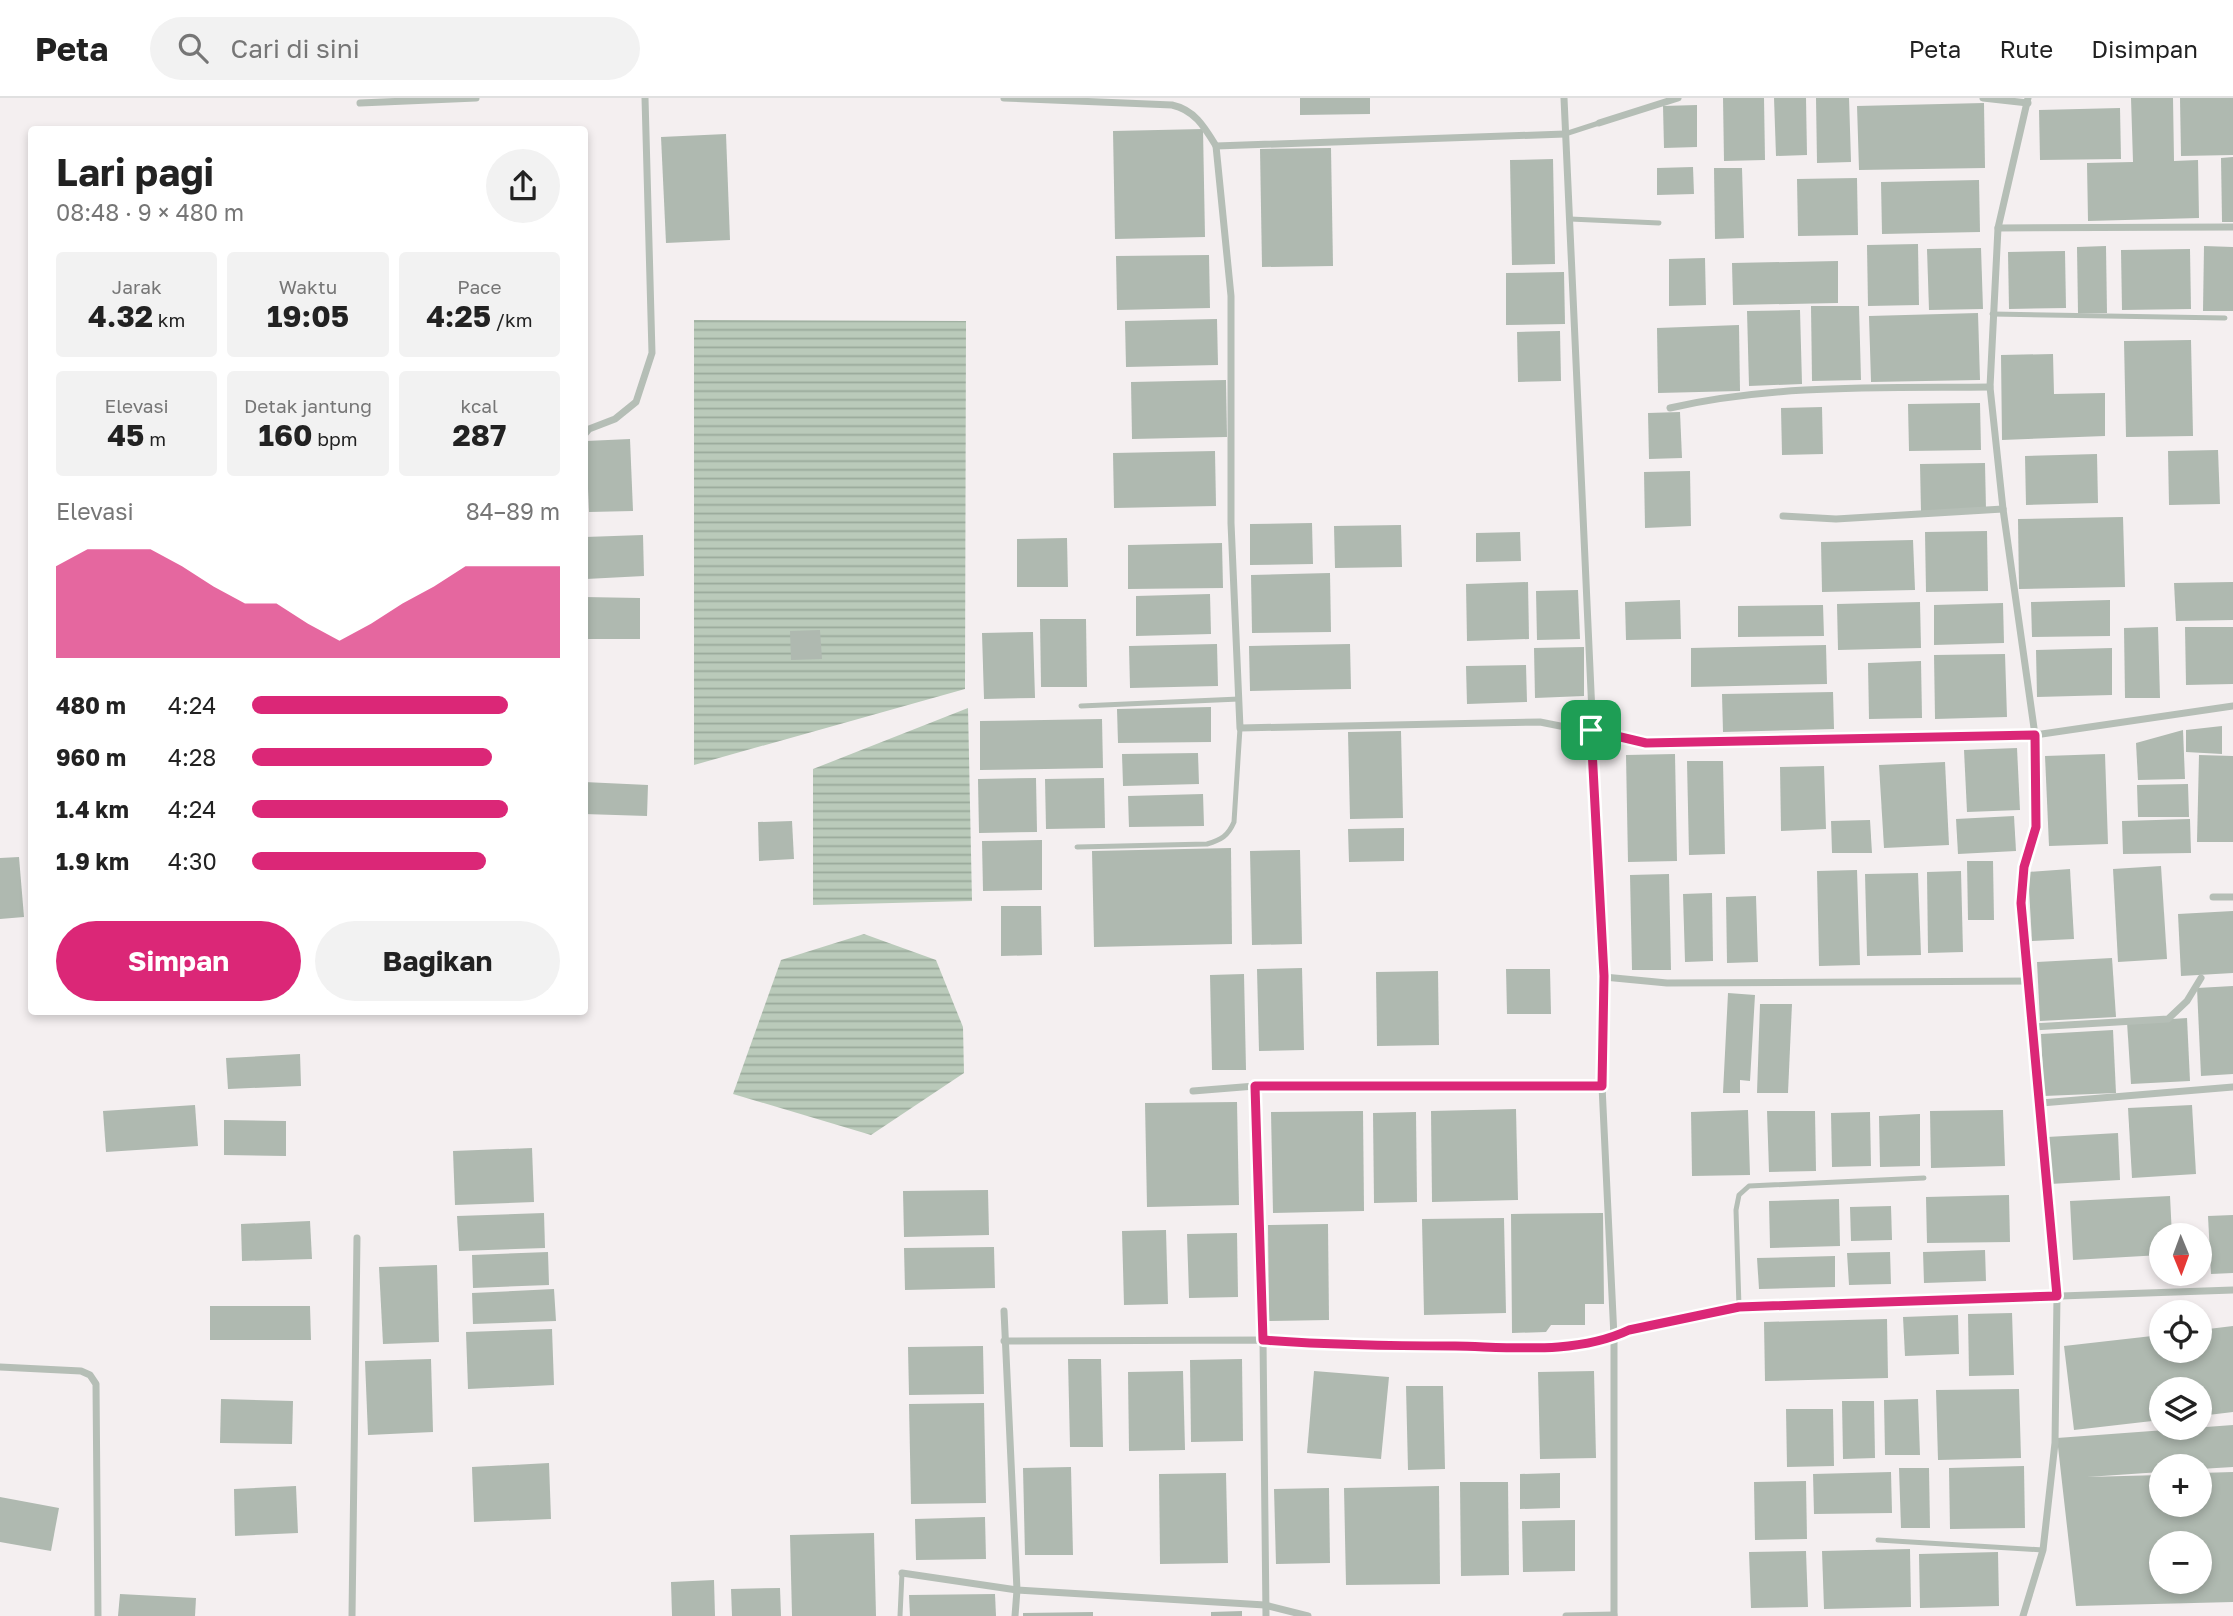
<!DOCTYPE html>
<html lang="id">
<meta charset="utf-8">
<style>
body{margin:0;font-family:"Golos Text",sans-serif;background:#f2f2f2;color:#222;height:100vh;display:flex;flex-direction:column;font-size:26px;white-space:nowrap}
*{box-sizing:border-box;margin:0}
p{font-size:23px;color:#767676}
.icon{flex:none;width:38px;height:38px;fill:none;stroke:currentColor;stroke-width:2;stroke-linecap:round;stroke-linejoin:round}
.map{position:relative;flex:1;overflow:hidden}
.details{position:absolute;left:28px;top:28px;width:560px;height:889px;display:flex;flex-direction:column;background:#fff;border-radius:7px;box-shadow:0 4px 10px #0003}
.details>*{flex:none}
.needle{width:46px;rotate:179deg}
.tools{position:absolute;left:2149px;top:1125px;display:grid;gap:14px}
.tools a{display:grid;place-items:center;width:63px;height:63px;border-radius:50%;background:#fff;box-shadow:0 4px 10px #0003;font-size:35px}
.pin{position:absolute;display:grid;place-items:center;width:60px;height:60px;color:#fff;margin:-30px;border-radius:14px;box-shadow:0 4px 10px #0006}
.round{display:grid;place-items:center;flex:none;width:74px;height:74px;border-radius:37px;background:#f2f2f2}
.summary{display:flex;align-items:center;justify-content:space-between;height:119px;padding:0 28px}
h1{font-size:38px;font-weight:700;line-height:52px}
.metrics{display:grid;grid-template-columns:repeat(3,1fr);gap:10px;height:119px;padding:7px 28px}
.metrics div{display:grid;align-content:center;border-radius:7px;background:#f2f2f2;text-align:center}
.metrics b{font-size:30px;font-weight:700}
.metrics small{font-size:19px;font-weight:400}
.metrics p{font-size:19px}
.chart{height:196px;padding:14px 28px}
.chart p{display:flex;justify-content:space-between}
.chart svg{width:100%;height:126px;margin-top:7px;fill:#db2777;opacity:.7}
.button{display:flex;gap:14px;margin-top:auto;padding:14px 28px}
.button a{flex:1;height:80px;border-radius:42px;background:#db2777;color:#fff;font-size:28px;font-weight:700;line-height:80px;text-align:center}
.button a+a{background:#f2f2f2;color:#222}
ul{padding:0 28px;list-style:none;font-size:23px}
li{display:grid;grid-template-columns:112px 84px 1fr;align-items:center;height:52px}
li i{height:18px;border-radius:9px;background:#db2777}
header{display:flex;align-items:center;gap:42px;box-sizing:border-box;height:98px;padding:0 35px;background:#fff;border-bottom:2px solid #e0e0e0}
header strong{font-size:33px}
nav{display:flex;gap:38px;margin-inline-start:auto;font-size:24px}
.search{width:490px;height:63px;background:#f2f2f2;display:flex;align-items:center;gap:18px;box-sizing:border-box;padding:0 24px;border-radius:38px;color:#767676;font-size:26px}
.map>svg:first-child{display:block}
.water{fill:url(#water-rules)}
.building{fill:#afb9b0;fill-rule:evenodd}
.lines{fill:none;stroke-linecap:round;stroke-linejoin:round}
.service{stroke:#b5beb6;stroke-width:5}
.minor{stroke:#b5beb6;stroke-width:7}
.route-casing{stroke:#fff;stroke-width:14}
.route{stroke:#db2777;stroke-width:9}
</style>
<header>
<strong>Peta</strong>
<div class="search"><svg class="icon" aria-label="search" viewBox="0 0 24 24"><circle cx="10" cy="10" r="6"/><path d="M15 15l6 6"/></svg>Cari di sini</div>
<nav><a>Peta</a><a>Rute</a><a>Disimpan</a></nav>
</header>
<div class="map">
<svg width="2233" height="1518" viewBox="0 0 2233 1518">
<defs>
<pattern id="water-rules" width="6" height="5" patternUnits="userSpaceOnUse" patternTransform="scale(1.75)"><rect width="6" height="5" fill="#bacaba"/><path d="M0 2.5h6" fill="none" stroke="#9aa99b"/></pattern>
</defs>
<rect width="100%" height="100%" fill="#f4eff0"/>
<g class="water">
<polygon points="694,222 966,223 965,591 694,667"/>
<polygon points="968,610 972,803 813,807 813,671"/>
<polygon points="864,836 936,862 963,929 964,975 871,1037 733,996 781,862"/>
</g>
<g class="building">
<polygon points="1300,0 1370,0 1370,16 1300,17"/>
<polygon points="1723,0 1764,0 1765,62 1724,63"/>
<polygon points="1774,0 1806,0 1807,57 1776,58"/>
<polygon points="1816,0 1849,0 1851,64 1817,65"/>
<polygon points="2131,0 2173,0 2174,63 2198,62 2199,120 2088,123 2087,65 2133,64"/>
<polygon points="2180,0 2233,0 2233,57 2181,58"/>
<polygon points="1984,5 1985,70 1859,72 1857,8"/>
<polygon points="1697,7 1697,49 1664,50 1663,8"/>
<polygon points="2120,10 2121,61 2040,62 2039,12"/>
<polygon points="1203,31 1205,139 1115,141 1113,33"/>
<polygon points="726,36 730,142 666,145 661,39"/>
<polygon points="1331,50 1333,168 1262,169 1260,51"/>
<polygon points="2233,59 2233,124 2222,124 2221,60"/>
<polygon points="1553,61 1555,166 1512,167 1510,62"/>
<polygon points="1693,69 1694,96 1657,97 1657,70"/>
<polygon points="1714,70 1742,70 1744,140 1715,141"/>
<polygon points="1857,80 1858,137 1798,138 1797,81"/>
<polygon points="1979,82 1980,134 1882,136 1881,84"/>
<polygon points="1918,146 1919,207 1868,208 1867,147"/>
<polygon points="2106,148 2107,215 2078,215 2077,149"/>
<polygon points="2204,148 2233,149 2233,213 2203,213"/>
<polygon points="1981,150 1983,211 1929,212 1927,151"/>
<polygon points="2190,151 2191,211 2122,212 2121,152"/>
<polygon points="2065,153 2066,210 2009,211 2008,154"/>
<polygon points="1209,157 1210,210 1117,212 1116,158"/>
<polygon points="1705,160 1706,207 1669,208 1669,161"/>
<polygon points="1838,163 1838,205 1733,207 1732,165"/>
<polygon points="1564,174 1565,226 1506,227 1506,175"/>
<polygon points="1811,208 1859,208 1861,282 1812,283"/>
<polygon points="1800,212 1802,286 1749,288 1747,213"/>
<polygon points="1978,215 1980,282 1871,284 1869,218"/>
<polygon points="1217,221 1218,267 1126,269 1125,223"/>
<polygon points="1739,227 1740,293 1658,295 1657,230"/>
<polygon points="1560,233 1561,283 1518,284 1517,234"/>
<polygon points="2191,242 2193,338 2126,339 2124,243"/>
<polygon points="2053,256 2054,296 2105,295 2105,338 2002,342 2001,257"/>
<polygon points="1226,282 1227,339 1132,341 1131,284"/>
<polygon points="1980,305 1981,352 1909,353 1908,306"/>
<polygon points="1822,309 1823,356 1782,357 1781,310"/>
<polygon points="1680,314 1682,360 1649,361 1648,315"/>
<polygon points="630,341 633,413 589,414 586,343"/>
<polygon points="2218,352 2220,406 2169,407 2168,353"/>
<polygon points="1215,353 1216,408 1114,410 1113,355"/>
<polygon points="2097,356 2098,405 2026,407 2025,358"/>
<polygon points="1985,365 1986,412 1921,413 1920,366"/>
<polygon points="1690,373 1691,428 1645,430 1644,374"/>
<polygon points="2123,419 2125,489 2019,491 2018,421"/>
<polygon points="1312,425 1313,466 1250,467 1250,426"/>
<polygon points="1401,427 1402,469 1335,470 1334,428"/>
<polygon points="1987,433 1988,493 1926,494 1925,434"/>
<polygon points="1520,434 1521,463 1476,464 1476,435"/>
<polygon points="643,437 644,478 586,481 585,439"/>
<polygon points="1067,440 1068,489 1017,489 1017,441"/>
<polygon points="1913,442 1915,492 1822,494 1821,444"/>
<polygon points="1222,445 1223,490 1128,491 1128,447"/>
<polygon points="1330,475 1331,534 1252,535 1251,477"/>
<polygon points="1528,484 1529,541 1467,543 1466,486"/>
<polygon points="2233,484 2233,522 2176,523 2174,485"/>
<polygon points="1578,492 1580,541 1537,542 1536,493"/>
<polygon points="1210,496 1211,536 1136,538 1136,498"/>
<polygon points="584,499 640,500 640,541 584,541"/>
<polygon points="1680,502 1681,541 1626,542 1625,504"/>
<polygon points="2110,502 2110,538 2032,539 2031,504"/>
<polygon points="1920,504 1921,550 1838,552 1837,506"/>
<polygon points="2003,505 2004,545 1934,547 1934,507"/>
<polygon points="1823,507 1824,538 1738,539 1738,508"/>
<polygon points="1040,521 1086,521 1087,589 1041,589"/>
<polygon points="2158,529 2160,600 2125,600 2124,530"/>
<polygon points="2185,529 2233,529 2233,586 2186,587"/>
<polygon points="820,532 822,561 791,562 790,533"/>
<polygon points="1033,534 1035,600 984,601 982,535"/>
<polygon points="1217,546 1218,588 1130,590 1129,548"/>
<polygon points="1350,546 1351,591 1250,593 1249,548"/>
<polygon points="1826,547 1827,586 1691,589 1691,550"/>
<polygon points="1584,549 1584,598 1535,600 1534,550"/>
<polygon points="2112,550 2112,597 2037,599 2036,552"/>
<polygon points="2005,556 2007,619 1935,621 1934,557"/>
<polygon points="1921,563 1922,620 1869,621 1868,565"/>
<polygon points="1526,567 1527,604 1467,606 1466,568"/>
<polygon points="1833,594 1834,631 1723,634 1722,596"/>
<polygon points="1211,609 1211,644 1118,645 1117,611"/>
<polygon points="1102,621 1103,670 980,672 980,623"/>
<polygon points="2222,628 2222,656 2186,654 2186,632"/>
<polygon points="2183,632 2185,681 2138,682 2136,645"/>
<polygon points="1401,633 1403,720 1350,721 1348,634"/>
<polygon points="2017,650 2020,712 1967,714 1964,652"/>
<polygon points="1198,655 1199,686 1123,688 1122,656"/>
<polygon points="1675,656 1677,763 1628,764 1626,657"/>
<polygon points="2105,656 2108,746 2049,748 2045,658"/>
<polygon points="2199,657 2233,658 2233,744 2197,744"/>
<polygon points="1687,663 1723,663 1725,756 1689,757"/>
<polygon points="1945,664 1949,747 1884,750 1879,667"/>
<polygon points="1824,668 1826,731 1781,733 1780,669"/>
<polygon points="1036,680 1037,734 979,735 978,681"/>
<polygon points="1104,680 1105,730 1046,731 1045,681"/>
<polygon points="584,684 648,687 647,718 584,716"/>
<polygon points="2188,686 2189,719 2138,719 2137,687"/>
<polygon points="1203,696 1204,728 1129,729 1128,698"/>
<polygon points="2014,718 2016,753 1958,756 1956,721"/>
<polygon points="2190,721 2191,755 2123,756 2122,723"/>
<polygon points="1870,722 1872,755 1832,755 1831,723"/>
<polygon points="792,723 794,761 759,763 758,724"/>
<polygon points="1404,730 1404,763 1349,764 1348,731"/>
<polygon points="1042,742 1042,792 983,793 982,743"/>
<polygon points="1231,750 1232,846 1094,849 1092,753"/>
<polygon points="1300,752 1302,846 1252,847 1250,753"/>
<polygon points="19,759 24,819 0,821 0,760"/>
<polygon points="1967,763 1993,763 1994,822 1968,822"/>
<polygon points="2161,768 2167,861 2118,864 2113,771"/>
<polygon points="2070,771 2074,841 2032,843 2028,774"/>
<polygon points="1857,772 1860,867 1819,868 1817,773"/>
<polygon points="1961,773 1963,854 1928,855 1927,774"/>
<polygon points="1918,775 1921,857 1867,858 1865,776"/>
<polygon points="1669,776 1671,872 1632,872 1630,777"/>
<polygon points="1712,795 1713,863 1685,864 1683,796"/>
<polygon points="1756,798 1758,864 1727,865 1726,799"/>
<polygon points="1001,808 1041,808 1042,857 1001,858"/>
<polygon points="2233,813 2233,875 2181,878 2178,816"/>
<polygon points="2112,860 2116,919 2040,923 2037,864"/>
<polygon points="1302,870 1304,952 1259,953 1257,871"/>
<polygon points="1506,871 1550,871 1551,916 1507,916"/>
<polygon points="1438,873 1439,947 1377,948 1376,874"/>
<polygon points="1244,876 1246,972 1212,972 1210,877"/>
<polygon points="2233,888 2233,976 2201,978 2197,890"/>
<polygon points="1728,895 1755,897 1750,983 1740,982 1740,995 1723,995"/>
<polygon points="1760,906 1792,906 1788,995 1757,995"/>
<polygon points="2187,920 2190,983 2131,986 2127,924"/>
<polygon points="2113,932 2116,995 2044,998 2041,936"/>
<polygon points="300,956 301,988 228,991 226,960"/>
<polygon points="1237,1004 1239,1107 1147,1109 1145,1005"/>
<polygon points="195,1007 198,1048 106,1054 103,1013"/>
<polygon points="2192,1007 2196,1076 2132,1080 2128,1010"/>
<polygon points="1516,1011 1518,1102 1432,1104 1431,1013"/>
<polygon points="1748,1012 1750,1077 1692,1078 1691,1014"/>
<polygon points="2003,1012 2005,1068 1931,1070 1930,1013"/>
<polygon points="1363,1013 1364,1113 1273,1115 1271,1014"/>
<polygon points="1767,1013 1815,1013 1816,1073 1769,1074"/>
<polygon points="1416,1014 1417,1104 1374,1105 1373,1015"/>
<polygon points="1870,1014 1871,1068 1832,1069 1831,1015"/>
<polygon points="1920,1016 1920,1068 1880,1069 1879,1018"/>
<polygon points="224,1022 286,1023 286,1058 224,1057"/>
<polygon points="2118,1035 2120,1082 2050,1086 2047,1039"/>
<polygon points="532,1050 534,1104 455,1107 453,1053"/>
<polygon points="988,1092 989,1137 904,1139 903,1093"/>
<polygon points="2009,1097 2010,1144 1927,1145 1926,1099"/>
<polygon points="2170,1098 2172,1138 2161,1138 2161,1157 2073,1162 2070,1103"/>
<polygon points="1839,1101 1840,1148 1770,1150 1769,1103"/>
<polygon points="1891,1108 1892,1142 1851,1143 1850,1109"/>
<polygon points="544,1115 545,1150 459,1153 457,1118"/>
<polygon points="1603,1115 1604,1206 1585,1206 1585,1227 1551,1227 1546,1234 1512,1235 1511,1116"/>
<polygon points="2233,1117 2233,1175 2211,1176 2208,1118"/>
<polygon points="1504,1120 1506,1215 1424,1217 1422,1121"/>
<polygon points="310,1123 312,1161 242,1163 241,1126"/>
<polygon points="1328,1126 1329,1222 1269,1223 1268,1127"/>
<polygon points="1166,1132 1168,1206 1124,1207 1122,1133"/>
<polygon points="1237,1135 1238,1199 1189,1200 1187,1136"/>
<polygon points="994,1149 995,1190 905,1192 904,1150"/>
<polygon points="1985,1152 1986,1183 1924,1185 1923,1154"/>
<polygon points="548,1154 549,1187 473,1190 472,1157"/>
<polygon points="1890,1154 1891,1186 1849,1187 1847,1155"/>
<polygon points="1835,1158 1835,1189 1759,1191 1757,1160"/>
<polygon points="437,1167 439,1244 383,1246 379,1169"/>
<polygon points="554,1191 556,1223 473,1226 472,1195"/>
<polygon points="210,1208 310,1208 311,1242 210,1242"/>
<polygon points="2012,1215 2014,1277 1969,1278 1968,1216"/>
<polygon points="1958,1217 1959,1256 1905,1258 1903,1219"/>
<polygon points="1887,1221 1888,1280 1765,1283 1764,1224"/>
<polygon points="2233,1228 2233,1314 2200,1318 2200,1292 2161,1292 2161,1322 2074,1332 2064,1248 2161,1237 2161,1253 2200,1253 2200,1232"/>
<polygon points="552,1231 554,1287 468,1291 466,1234"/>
<polygon points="983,1248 984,1296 909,1297 908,1249"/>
<polygon points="431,1261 433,1334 368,1337 365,1263"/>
<polygon points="1068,1261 1101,1261 1103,1349 1070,1349"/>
<polygon points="1242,1261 1243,1343 1191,1344 1190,1262"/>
<polygon points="1183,1273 1185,1352 1129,1353 1128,1274"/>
<polygon points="1314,1273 1389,1279 1381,1361 1307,1355"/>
<polygon points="1594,1273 1596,1360 1540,1361 1538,1274"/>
<polygon points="1406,1288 1443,1288 1445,1371 1408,1372"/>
<polygon points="2019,1291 2021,1360 1938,1362 1936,1292"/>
<polygon points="221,1301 293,1303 292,1346 220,1345"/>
<polygon points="1918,1301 1920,1357 1885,1357 1884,1302"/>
<polygon points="1842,1303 1874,1303 1875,1360 1843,1361"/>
<polygon points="984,1305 986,1405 911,1406 909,1306"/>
<polygon points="1786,1311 1833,1311 1834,1368 1787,1369"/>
<path d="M 2233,1327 L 2233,1369 L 2200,1371 L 2200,1368 L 2161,1368 L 2161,1374 L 2087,1379 L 2161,1377 L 2161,1407 L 2200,1407 L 2200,1375 L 2233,1374 L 2233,1504 L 2076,1508 L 2057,1340 ZM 2161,1446 L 2200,1446 L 2200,1484 L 2161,1484 Z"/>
<polygon points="549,1365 551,1421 474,1424 472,1369"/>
<polygon points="2024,1368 2025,1430 1950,1431 1949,1370"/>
<polygon points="1071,1369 1073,1457 1025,1457 1023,1370"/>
<polygon points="1899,1370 1929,1370 1930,1430 1901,1430"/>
<polygon points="1891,1374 1892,1415 1814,1416 1813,1376"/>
<polygon points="1226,1375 1228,1465 1160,1466 1159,1376"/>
<polygon points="1560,1375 1560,1410 1520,1411 1520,1376"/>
<polygon points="1806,1383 1807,1441 1755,1442 1754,1384"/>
<polygon points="1460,1384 1508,1384 1509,1477 1461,1478"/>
<polygon points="296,1388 298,1435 235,1438 234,1391"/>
<polygon points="1439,1388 1440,1486 1346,1487 1344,1390"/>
<polygon points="1329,1390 1330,1465 1276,1466 1274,1391"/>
<polygon points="0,1399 59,1410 51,1453 0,1444"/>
<polygon points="985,1419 986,1461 916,1462 915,1421"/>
<polygon points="1575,1422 1575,1473 1523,1474 1522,1423"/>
<polygon points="874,1435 876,1518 792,1518 790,1437"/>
<polygon points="1910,1451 1911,1509 1824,1511 1822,1453"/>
<polygon points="1806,1453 1808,1509 1751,1510 1749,1454"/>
<polygon points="1998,1454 1999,1508 1920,1510 1919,1456"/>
<polygon points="714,1482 715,1518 672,1518 671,1484"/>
<polygon points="780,1490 781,1518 732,1518 731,1491"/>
<polygon points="120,1496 196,1500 195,1518 118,1518"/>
<polygon points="995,1496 996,1518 910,1518 909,1497"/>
<polygon points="1242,1513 1242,1518 1211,1518 1211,1514"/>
<polygon points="1093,1514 1093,1518 1023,1518 1023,1515"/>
</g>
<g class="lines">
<g class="service">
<polyline points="1565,36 1599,25"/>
<polyline points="1570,121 1659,125"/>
<polyline points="1992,216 2225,220"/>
<polyline points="1081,608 1239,601"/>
<path d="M 1077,749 L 1207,746 C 1221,742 1228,738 1234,724 L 1240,630"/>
<polyline points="1739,1209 1736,1112 1739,1097 1749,1088 1924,1080"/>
<polyline points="1878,1442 2043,1452"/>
<polyline points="900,1518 902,1475"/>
</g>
<g class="minor">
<path d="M 1004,0 L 1172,7 C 1195,12 1205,30 1216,48 L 1565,36"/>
<polyline points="1983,0 2028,5"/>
<polyline points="360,5 476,0"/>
<polyline points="1599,25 1678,0"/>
<polyline points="1216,48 1231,198 1231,425 1240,630 1540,624 1646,645 2035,637 2233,608"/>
<polyline points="1998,130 2233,129"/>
<path d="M 1670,310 C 1774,286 1884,290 1990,289"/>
<polyline points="584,337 589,331 615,321 636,304 652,255 645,0"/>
<polyline points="1783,418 1836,421 2003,411"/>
<polyline points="2213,799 2233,799"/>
<polyline points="1604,879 1667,885 2031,883"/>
<polyline points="2033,929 2168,921 2187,903 2201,880"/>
<polyline points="1255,988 1263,1242 1266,1518"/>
<polyline points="1602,988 1614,1239 1614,1518"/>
<polyline points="1193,993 1255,988 1602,988 1604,879 1564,0"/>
<polyline points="2041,1005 2233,989"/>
<polyline points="1004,1213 1017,1492 1015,1518"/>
<polyline points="1004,1243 1263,1242 1325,1247 1552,1249 1614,1239 1629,1232 1739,1209 2233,1192"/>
<polyline points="0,1269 81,1273 90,1277 96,1286 98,1518"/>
<polyline points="902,1475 1017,1492 1265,1507 1308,1518"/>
<polyline points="352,1518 357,1140"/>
<polyline points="1566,1518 1614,1517"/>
<polyline points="2023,1518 2043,1452 2055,1345 2057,1198 2031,883 2021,805 2024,769 2036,729 2035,637 2003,411 1990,289 1998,130 2028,0"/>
</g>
</g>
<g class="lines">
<defs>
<path id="route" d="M 1591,632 L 1646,645 L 2035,637 L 2036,729 L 2024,769 L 2021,805 L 2057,1198 L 1739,1209 L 1629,1232 C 1576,1257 1511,1249 1455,1248 C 1391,1248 1327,1247 1263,1242 L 1255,988 L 1602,988 L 1604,878 Z"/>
</defs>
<use href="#route" class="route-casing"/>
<use href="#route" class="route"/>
</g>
</svg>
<div class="tools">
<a><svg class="needle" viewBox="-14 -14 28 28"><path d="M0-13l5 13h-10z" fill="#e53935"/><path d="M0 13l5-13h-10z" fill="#767676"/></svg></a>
<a><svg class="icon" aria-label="locate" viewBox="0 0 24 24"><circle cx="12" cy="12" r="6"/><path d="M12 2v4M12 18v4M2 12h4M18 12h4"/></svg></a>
<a><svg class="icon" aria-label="layers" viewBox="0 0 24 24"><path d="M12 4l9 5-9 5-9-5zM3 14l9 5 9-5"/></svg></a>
<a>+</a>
<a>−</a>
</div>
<div class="pin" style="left:1591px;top:632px;background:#1e9e55"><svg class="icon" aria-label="arrive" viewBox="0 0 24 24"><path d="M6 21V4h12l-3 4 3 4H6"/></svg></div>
<section class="details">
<div class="summary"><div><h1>Lari pagi</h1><p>08:48 · 9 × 480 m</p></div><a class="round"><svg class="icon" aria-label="share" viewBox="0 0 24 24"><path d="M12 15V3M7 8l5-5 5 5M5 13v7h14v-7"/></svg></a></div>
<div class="metrics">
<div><p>Jarak</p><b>4.32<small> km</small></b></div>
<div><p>Waktu</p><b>19:05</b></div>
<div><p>Pace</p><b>4:25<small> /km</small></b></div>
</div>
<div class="metrics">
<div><p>Elevasi</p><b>45<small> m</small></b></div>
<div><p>Detak jantung</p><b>160<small> bpm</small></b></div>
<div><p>kcal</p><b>287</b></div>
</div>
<div class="chart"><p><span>Elevasi</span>84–89 m</p>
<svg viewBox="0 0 160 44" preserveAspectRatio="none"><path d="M0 44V12L10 6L20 6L30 6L40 12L50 19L60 25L70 25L80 32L90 38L100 32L110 25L120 19L130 12L140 12L150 12L160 12V44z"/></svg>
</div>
<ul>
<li><b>480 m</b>4:24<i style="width:83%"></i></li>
<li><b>960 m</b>4:28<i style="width:78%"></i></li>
<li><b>1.4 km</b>4:24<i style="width:83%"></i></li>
<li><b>1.9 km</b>4:30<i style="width:76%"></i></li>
</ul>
<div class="button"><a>Simpan</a><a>Bagikan</a></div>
</section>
</div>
